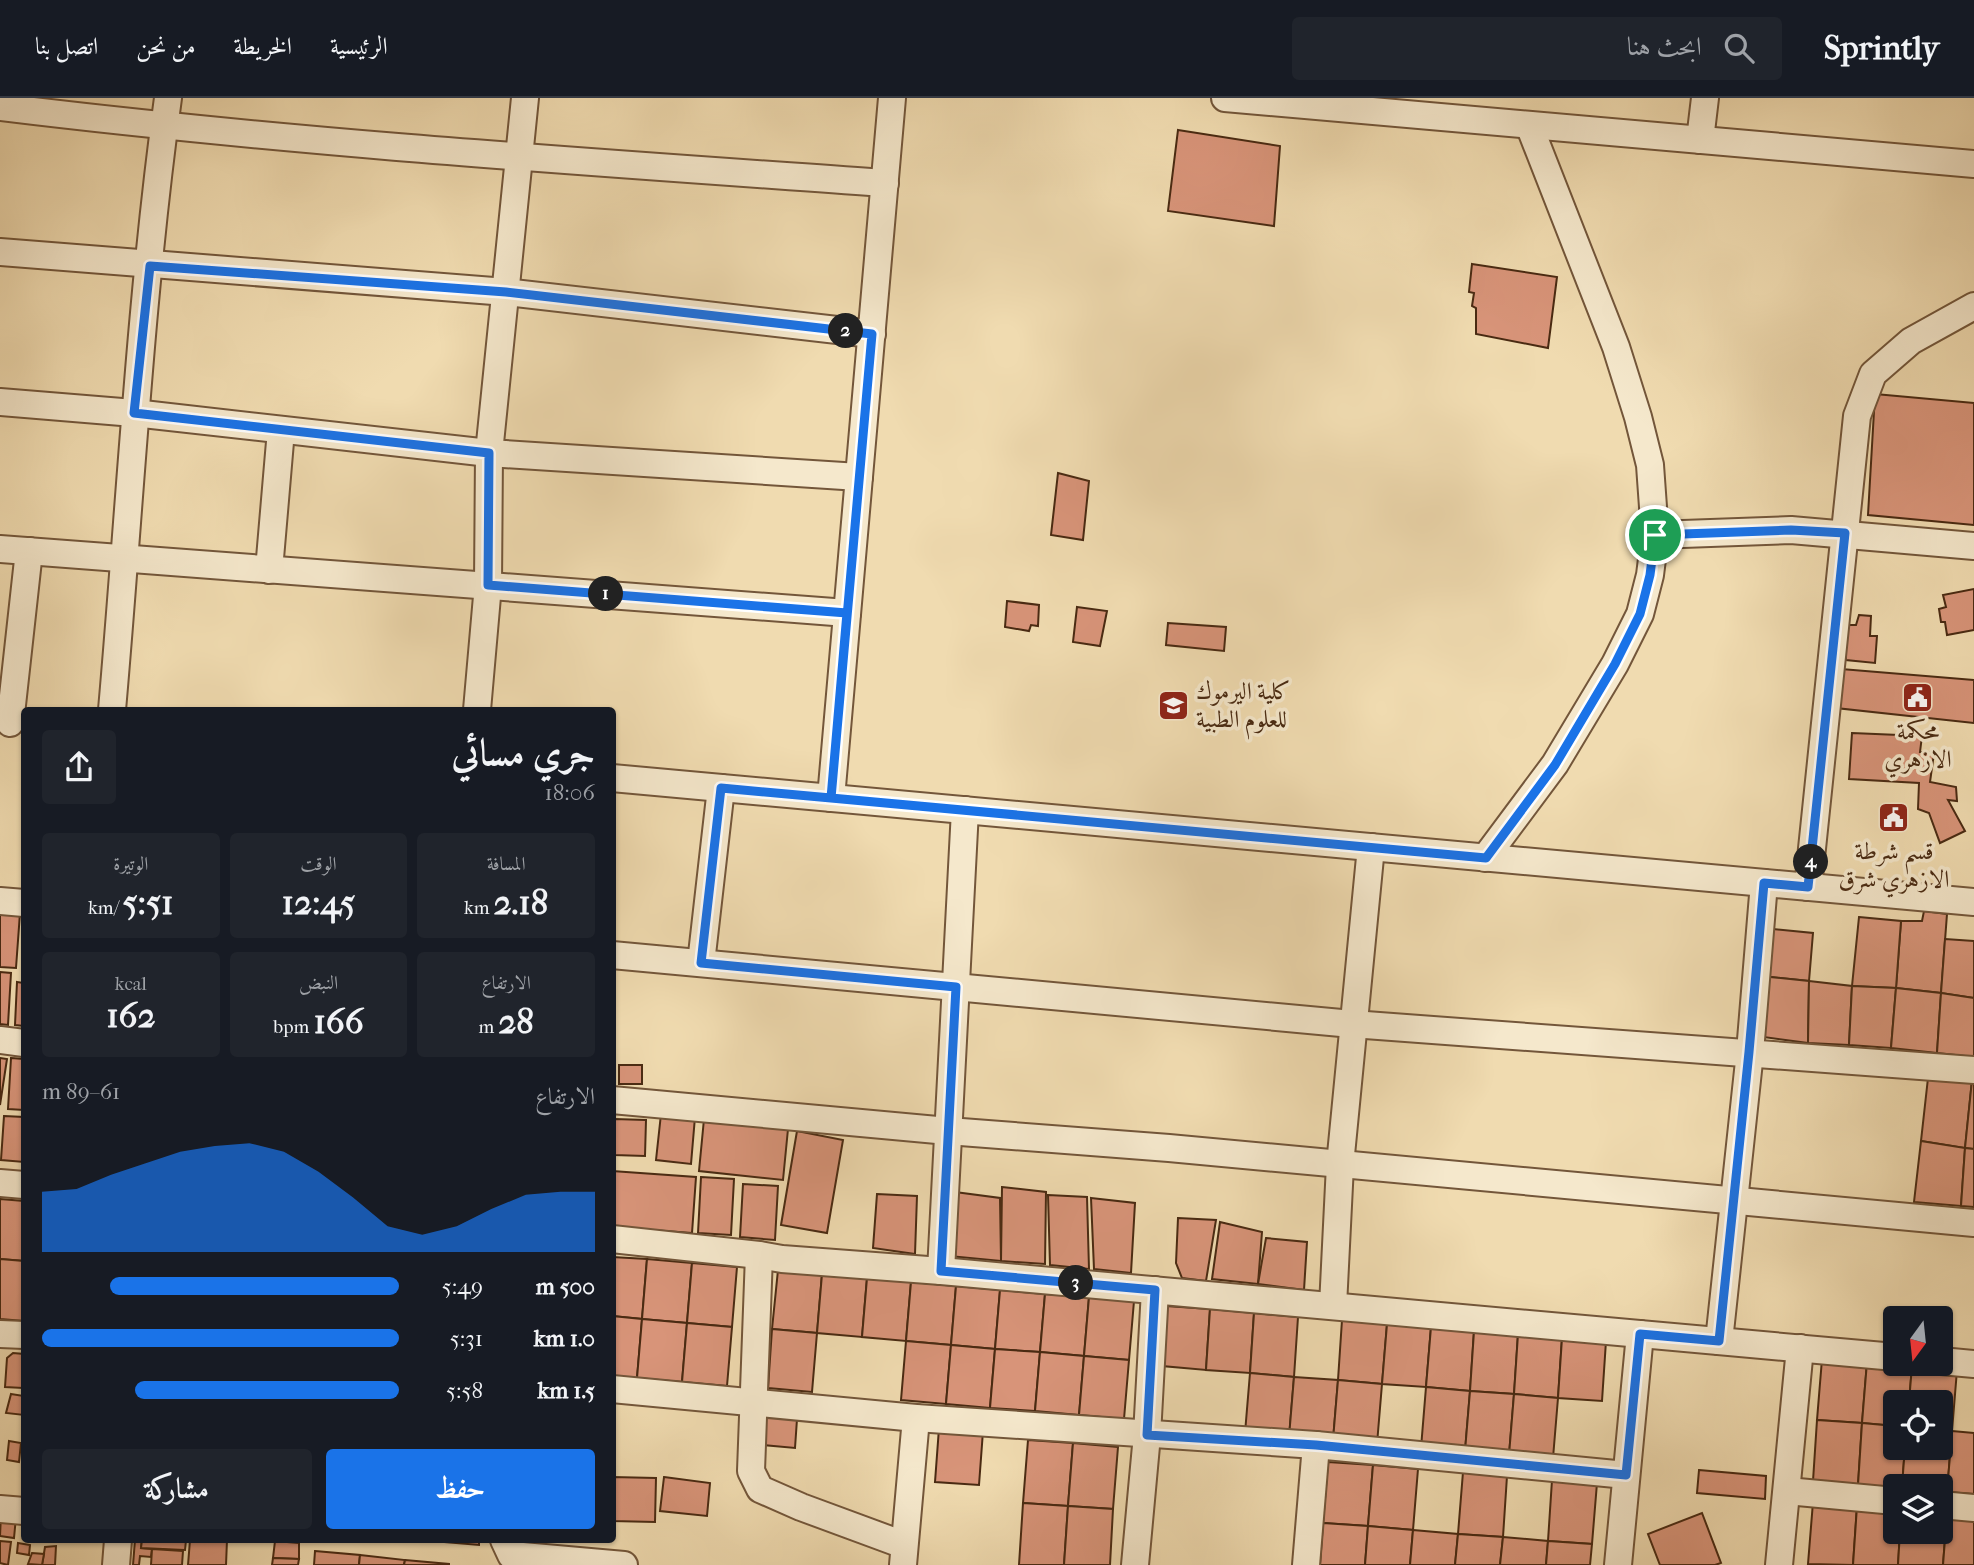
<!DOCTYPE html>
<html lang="ar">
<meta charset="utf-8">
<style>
body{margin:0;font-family:"IM FELL French Canon",Amiri,serif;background:#20242c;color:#f1f3f6;direction:rtl;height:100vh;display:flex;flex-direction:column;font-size:26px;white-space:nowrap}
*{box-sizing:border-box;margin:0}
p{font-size:23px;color:#9ea1a6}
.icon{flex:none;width:38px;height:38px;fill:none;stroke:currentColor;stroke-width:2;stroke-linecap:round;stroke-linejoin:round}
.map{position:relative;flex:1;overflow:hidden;direction:ltr}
.drawer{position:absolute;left:21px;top:609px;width:595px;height:836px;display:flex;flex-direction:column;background:#171b24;border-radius:7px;box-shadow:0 2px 5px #0004;direction:rtl}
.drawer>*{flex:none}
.needle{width:46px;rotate:195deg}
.tools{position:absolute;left:1883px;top:1208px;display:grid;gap:14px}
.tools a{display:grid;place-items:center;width:70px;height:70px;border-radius:7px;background:#171b24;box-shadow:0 2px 5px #0004;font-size:35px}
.pin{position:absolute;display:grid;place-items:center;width:60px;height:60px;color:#fff;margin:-30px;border:4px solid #fff;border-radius:50%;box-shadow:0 2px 7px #0007}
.km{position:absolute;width:35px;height:35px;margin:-18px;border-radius:50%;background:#222;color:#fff;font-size:19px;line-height:35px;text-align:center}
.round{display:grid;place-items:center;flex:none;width:74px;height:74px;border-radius:7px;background:#20242c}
.overview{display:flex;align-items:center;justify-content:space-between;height:119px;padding:0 21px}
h1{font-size:38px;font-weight:700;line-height:52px}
.metrics{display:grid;grid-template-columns:repeat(3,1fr);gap:10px;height:119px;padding:7px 21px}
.metrics div{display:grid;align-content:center;border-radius:7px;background:#20242c;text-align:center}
.metrics b{font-size:35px;font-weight:700}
.metrics small{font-size:19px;font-weight:400}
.metrics p{font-size:19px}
.chart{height:196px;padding:14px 21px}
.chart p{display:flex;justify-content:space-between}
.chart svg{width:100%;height:126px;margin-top:7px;fill:#1a73e8;opacity:.7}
.action{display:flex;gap:14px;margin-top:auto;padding:14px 21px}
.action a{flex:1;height:80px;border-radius:7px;background:#1a73e8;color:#fff;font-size:28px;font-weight:700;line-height:80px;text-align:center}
.action a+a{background:#20242c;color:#f1f3f6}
ul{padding:0 21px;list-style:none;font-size:23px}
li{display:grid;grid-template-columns:112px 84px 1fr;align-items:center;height:52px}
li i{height:18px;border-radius:9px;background:#1a73e8}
header{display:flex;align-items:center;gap:42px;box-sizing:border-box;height:98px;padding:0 35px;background:#171b24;border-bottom:2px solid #363941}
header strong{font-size:33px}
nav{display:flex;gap:38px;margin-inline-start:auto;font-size:24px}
.search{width:490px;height:63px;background:#20242c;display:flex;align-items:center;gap:18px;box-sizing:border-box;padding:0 24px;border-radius:7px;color:#9ea1a6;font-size:26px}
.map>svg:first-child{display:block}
.building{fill:#d89479;stroke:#492a12;stroke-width:2}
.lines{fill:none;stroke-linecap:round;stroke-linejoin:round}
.minor-casing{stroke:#73563a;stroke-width:30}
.minor{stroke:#f5e8cc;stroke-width:26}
.route-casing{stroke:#fff;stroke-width:14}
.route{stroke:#1a73e8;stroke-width:9}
.labels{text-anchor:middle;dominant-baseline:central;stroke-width:7;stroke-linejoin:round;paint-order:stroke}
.poi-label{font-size:24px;fill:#492a12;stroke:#f5e8cc}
</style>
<header>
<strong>Sprintly</strong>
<div class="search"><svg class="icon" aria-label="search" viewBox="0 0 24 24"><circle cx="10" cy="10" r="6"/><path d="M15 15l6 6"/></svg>ابحث هنا</div>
<nav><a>الرئيسية</a><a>الخريطة</a><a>من نحن</a><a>اتصل بنا</a></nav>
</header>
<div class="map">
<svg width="1974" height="1467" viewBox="0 0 1974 1467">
<rect width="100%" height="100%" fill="#f0dbb0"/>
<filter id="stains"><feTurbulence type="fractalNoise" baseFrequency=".00286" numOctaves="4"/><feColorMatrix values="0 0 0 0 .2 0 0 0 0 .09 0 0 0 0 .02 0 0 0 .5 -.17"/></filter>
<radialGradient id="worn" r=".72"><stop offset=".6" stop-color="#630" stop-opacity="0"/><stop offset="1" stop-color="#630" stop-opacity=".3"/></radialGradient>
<g class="building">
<polygon points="1178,32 1280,48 1274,128 1168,113"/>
<polygon points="1472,166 1557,179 1548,250 1476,236 1476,210 1472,208 1474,195 1469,194"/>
<polygon points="1875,296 1974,305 1974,427 1868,417"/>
<polygon points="1058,375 1089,383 1083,442 1051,437"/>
<polygon points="1974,491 1974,532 1947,537 1945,524 1941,524 1939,511 1946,509 1943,497"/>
<polygon points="1007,503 1039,507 1038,528 1031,527 1029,533 1005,529"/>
<polygon points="1077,509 1107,513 1100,548 1073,544"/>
<polygon points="1859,517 1871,518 1870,538 1877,538 1875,565 1846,562 1844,527 1856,527"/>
<polygon points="1168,525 1226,529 1224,553 1166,547"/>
<polygon points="1841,571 1974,582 1974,625 1836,610"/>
<polygon points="1852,635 1922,638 1920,654 1934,655 1930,684 1956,689 1957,703 1948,702 1965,733 1940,745 1929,715 1918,711 1919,685 1849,681"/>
<polygon points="1924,813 1947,816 1941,895 1896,890 1901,823 1922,823"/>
<polygon points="0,814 20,815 16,870 0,869"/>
<polygon points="1859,819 1901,823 1896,890 1852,888"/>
<polygon points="1764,830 1813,835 1809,883 1760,878"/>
<polygon points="1945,841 1974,843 1974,900 1941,895"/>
<polygon points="0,874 11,875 8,927 0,926"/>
<polygon points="1760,878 1809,883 1808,945 1756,938"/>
<polygon points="1809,883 1852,888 1849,947 1808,945"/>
<polygon points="17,884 24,885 24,928 15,927"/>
<polygon points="1852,888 1896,890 1891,950 1849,947"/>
<polygon points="1896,890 1941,895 1937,955 1891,950"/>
<polygon points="1941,895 1974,900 1974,959 1937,955"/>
<polygon points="0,960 7,961 0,1007"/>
<polygon points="11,960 24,961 24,1012 8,1011"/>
<rect x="619" y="967" width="23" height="19"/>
<polygon points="1928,980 1972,982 1965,1050 1921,1043"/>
<polygon points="1972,982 1974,983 1974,1051 1965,1050"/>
<polygon points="661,1016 695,1019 691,1066 656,1062"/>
<polygon points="4,1018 24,1019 24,1064 1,1062"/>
<polygon points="614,1021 646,1022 645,1058 614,1057"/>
<polygon points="704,1021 788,1031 783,1082 699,1073"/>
<polygon points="797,1033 843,1042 827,1135 781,1127"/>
<polygon points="1921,1043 1965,1050 1961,1108 1914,1104"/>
<polygon points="1965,1050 1974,1051 1974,1109 1961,1108"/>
<polygon points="612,1073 696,1079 692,1135 612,1129"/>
<polygon points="701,1079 734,1081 731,1137 698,1135"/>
<polygon points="743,1086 778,1088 775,1142 740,1139"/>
<polygon points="1002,1089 1046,1094 1045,1166 1001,1163"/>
<polygon points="955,1094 1000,1100 1001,1163 949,1158"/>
<polygon points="877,1096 917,1098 915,1156 873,1150"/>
<polygon points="1048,1097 1087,1099 1089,1171 1050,1167"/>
<polygon points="1091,1100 1135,1105 1131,1175 1094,1171"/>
<polygon points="0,1101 24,1103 24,1163 0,1161"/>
<polygon points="1178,1120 1216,1122 1206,1183 1182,1180 1176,1165"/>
<polygon points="1220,1124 1262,1134 1258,1186 1212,1181"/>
<polygon points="1266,1140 1307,1144 1304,1192 1258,1186"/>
<polygon points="612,1159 647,1161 642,1221 612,1218"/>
<polygon points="0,1161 24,1163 24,1223 0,1221"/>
<polygon points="647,1161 692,1165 687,1225 642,1221"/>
<polygon points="692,1165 737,1169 732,1229 687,1225"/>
<polygon points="778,1172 822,1176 817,1235 772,1231"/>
<polygon points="822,1176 867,1180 862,1239 817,1235"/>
<polygon points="867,1180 911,1184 906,1243 862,1239"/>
<polygon points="911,1184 956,1188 951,1247 906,1243"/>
<polygon points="956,1188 1000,1192 995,1251 951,1247"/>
<polygon points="1000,1192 1045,1196 1040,1254 995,1251"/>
<polygon points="1045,1196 1089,1199 1084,1258 1040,1254"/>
<polygon points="1089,1199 1134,1203 1129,1262 1084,1258"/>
<polygon points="1166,1208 1210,1211 1206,1272 1162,1268"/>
<polygon points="1210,1211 1254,1215 1250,1275 1206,1272"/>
<polygon points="1254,1215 1298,1219 1294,1279 1250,1275"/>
<polygon points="612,1218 642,1221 637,1280 612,1278"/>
<polygon points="642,1221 687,1225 682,1284 637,1280"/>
<polygon points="1342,1222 1387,1226 1382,1286 1338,1282"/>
<polygon points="687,1225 732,1229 727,1288 682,1284"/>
<polygon points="1387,1226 1431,1229 1426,1289 1382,1286"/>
<polygon points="1431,1229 1474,1233 1470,1293 1426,1289"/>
<polygon points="772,1231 817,1235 812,1294 768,1290"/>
<polygon points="1474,1233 1518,1236 1514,1296 1470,1293"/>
<polygon points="1518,1236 1562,1240 1558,1300 1514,1296"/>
<polygon points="1562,1240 1606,1243 1602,1303 1558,1300"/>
<polygon points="906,1243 951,1247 946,1306 901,1302"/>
<polygon points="951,1247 995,1251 990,1310 946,1306"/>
<polygon points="995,1251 1040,1254 1035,1313 990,1310"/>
<polygon points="1040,1254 1084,1258 1079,1317 1035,1313"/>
<polygon points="13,1255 24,1256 23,1290 5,1289 7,1260"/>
<polygon points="1084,1258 1129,1262 1124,1321 1079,1317"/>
<polygon points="1822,1261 1867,1264 1862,1325 1817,1322"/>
<polygon points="1867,1264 1912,1268 1909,1304 1895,1304 1895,1328 1862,1325"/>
<polygon points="1912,1268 1957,1272 1952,1333 1941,1332 1941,1304 1909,1304"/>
<polygon points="1250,1275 1294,1279 1289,1339 1245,1335"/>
<polygon points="1294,1279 1338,1282 1333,1342 1289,1339"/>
<polygon points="1338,1282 1382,1286 1377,1346 1333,1342"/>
<polygon points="1426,1289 1470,1293 1465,1353 1421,1350"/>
<polygon points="1470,1293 1514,1296 1509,1357 1465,1353"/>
<polygon points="11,1296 24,1298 24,1317 6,1315"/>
<polygon points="1514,1296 1558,1300 1553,1360 1509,1357"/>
<polygon points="765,1319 797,1321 795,1350 763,1347"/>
<polygon points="1817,1322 1862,1325 1858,1387 1813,1383"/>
<polygon points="1862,1325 1895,1328 1895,1349 1905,1349 1902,1388 1895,1388 1895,1390 1858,1387"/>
<polygon points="939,1330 983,1333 979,1387 935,1384"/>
<polygon points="1941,1332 1952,1333 1947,1394 1941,1394 1941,1388 1902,1388 1905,1349 1941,1349"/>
<polygon points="1952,1333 1974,1335 1974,1396 1947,1394"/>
<polygon points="1028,1342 1073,1345 1068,1408 1023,1405"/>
<polygon points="9,1343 21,1345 19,1364 7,1362"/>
<polygon points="1073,1345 1118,1349 1113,1411 1068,1408"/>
<polygon points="1328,1364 1373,1367 1368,1428 1323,1425"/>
<polygon points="1373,1367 1418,1371 1413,1432 1368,1428"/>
<polygon points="1699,1372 1766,1378 1765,1401 1697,1395"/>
<polygon points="1463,1374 1507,1378 1503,1439 1458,1436"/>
<polygon points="612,1379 656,1380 655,1424 612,1423"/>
<polygon points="664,1379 710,1385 707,1418 660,1413"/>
<polygon points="1552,1382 1597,1385 1592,1446 1548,1443"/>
<polygon points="1813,1404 1857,1408 1853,1467 1808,1466"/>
<polygon points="1023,1405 1068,1408 1064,1467 1019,1467"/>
<polygon points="1068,1408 1113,1411 1110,1467 1064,1467"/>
<polygon points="1857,1408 1895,1411 1895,1433 1900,1433 1898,1467 1853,1467"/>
<polygon points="1702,1415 1721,1465 1715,1467 1660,1467 1648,1436"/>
<polygon points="1941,1415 1947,1415 1943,1467 1898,1467 1900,1433 1941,1433"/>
<polygon points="1947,1415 1974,1417 1974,1467 1943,1467"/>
<polygon points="1,1417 16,1419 14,1440 0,1438"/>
<polygon points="1323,1425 1368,1428 1365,1467 1320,1467"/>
<polygon points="1368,1428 1413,1432 1410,1467 1365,1467"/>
<polygon points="1413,1432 1458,1436 1455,1467 1410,1467"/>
<polygon points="1458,1436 1503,1439 1500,1467 1455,1467"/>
<polygon points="1503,1439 1548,1443 1546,1467 1500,1467"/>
<polygon points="135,1442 142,1442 141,1450 152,1451 151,1459 140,1458 139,1467 133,1467"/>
<polygon points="142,1442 186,1442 185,1452 141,1450"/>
<polygon points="190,1442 227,1442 226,1467 188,1467"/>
<polygon points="445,1442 479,1442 479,1447 445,1444"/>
<polygon points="0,1443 11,1444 8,1467 0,1465"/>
<polygon points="275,1443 299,1445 299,1461 273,1460"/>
<polygon points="1548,1443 1592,1446 1590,1467 1546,1467"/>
<polygon points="18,1445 30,1447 29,1457 17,1455"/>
<polygon points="56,1448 55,1467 42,1467 45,1449"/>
<polygon points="152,1451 183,1453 182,1467 151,1467"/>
<polygon points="315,1453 360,1457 359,1467 314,1467"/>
<polygon points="32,1455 44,1456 42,1467 28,1466"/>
<polygon points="360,1457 405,1462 404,1467 359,1467"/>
<polygon points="273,1460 299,1461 298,1467 272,1467"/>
<polygon points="405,1462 449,1466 449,1467 404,1467"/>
</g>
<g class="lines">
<defs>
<g id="minor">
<polyline points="1225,0 1974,66"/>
<path d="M 0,9 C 294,45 590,64 885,85"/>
<polyline points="1700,42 1705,0"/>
<polyline points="0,154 506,194 872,236"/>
<polyline points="0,304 134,315 489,355 859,379"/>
<polyline points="1655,437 1791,432 1974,448"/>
<polyline points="0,451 847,515"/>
<polyline points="269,472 281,332"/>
<path d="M 112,612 C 130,408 140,203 168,0"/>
<polyline points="477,612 488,487 489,355 525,0"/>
<polyline points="10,625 29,453"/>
<polyline points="612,680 1974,804"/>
<polyline points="831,700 892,0"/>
<polyline points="1485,760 1555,666 1615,566 1640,516 1650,477 1655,437 1650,367 1638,319 1616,249 1529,27"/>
<polyline points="1808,789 1857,318 1873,276 1911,243 1974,208"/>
<polyline points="0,803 24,805"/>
<polyline points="612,857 1352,926 1974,972"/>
<polyline points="701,865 721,690"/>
<polyline points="0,942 24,945"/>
<polyline points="612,1002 948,1033 1169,1050 1974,1125"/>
<polyline points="0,1085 24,1087"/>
<polyline points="612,1141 759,1157 782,1161 941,1173 1895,1259"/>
<polyline points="759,1157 751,1373 760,1391 801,1409 904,1447"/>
<polyline points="941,1173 965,712"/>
<polyline points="1333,1208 1340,1067 1371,749"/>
<polyline points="0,1236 24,1237"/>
<polyline points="1719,1243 1750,954 1764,785"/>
<polyline points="1941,1263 1974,1266"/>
<polyline points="612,1291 916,1320 1316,1347 1626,1377"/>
<polyline points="1787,1393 1895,1403"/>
<polyline points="1941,1407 1974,1410"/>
<polyline points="0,1411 24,1413"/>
<polyline points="504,1442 511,1457 624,1467"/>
<polyline points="116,1467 118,1442"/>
<polyline points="903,1467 916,1320"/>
<polyline points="1135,1467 1147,1337 1155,1192"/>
<polyline points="1306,1467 1316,1347"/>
<polyline points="1618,1467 1640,1236"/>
<polyline points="1779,1467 1800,1250"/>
</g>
</defs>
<use href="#minor" class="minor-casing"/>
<use href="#minor" class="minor"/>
</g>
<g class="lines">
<defs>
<polyline id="route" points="1655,437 1650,477 1640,516 1615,566 1555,667 1486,760 831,700 847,515 488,487 489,355 134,315 150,168 506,194 872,236 831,700 721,690 701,865 956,889 941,1173 1155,1192 1147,1337 1316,1347 1626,1377 1640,1236 1719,1243 1749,954 1764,785 1808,789 1845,435 1791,432 1655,437"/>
</defs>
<use href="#route" class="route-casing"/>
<use href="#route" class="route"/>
</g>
<defs>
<symbol id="civic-square" viewBox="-11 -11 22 22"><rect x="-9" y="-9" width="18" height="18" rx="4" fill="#8f2418" stroke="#f5e8cc"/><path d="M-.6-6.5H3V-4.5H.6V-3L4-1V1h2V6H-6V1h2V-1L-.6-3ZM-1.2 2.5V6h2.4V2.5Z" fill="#fff"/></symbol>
<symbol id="university-square" viewBox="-11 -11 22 22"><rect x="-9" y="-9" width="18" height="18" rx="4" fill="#8f2418" stroke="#f5e8cc"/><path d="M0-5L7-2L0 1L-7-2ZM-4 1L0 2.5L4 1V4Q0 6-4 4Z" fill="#fff"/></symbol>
</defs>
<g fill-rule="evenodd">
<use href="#civic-square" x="1900" y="582" width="35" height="35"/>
<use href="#university-square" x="1156" y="590" width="35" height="35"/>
<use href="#civic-square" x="1876" y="702" width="35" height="35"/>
</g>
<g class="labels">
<g class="poi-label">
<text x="1196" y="593" text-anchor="start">كلية اليرموك<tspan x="1196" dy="28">للعلوم الطبية</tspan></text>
<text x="1918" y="633">محكمة<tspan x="1918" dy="28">الازهري</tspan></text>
<text x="1894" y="753">قسم شرطة<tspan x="1894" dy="28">الازهري شرق</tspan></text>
</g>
</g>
<rect width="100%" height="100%" filter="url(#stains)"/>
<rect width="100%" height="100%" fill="url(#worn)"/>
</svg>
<div class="tools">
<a><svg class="needle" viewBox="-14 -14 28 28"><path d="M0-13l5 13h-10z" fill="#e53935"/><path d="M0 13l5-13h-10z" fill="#9ea1a6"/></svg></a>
<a><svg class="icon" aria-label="locate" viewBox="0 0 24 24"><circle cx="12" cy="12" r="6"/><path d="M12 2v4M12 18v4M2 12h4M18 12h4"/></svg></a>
<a><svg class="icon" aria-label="layers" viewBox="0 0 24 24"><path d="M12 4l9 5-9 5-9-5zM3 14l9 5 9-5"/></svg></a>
</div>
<div class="pin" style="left:1655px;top:437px;background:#1e9e55"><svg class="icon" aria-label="arrive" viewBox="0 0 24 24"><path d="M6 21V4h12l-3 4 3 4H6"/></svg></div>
<b class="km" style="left:606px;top:496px">1</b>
<b class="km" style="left:846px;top:233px">2</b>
<b class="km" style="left:1076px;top:1185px">3</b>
<b class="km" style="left:1811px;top:764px">4</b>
<section class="drawer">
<div class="overview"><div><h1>جري مسائي</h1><p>18:06</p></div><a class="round"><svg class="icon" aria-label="share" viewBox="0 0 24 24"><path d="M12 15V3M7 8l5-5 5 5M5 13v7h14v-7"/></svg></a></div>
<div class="metrics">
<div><p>المسافة</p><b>2.18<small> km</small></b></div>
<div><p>الوقت</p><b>12:45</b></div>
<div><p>الوتيرة</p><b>5:51<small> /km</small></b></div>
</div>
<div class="metrics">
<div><p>الارتفاع</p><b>28<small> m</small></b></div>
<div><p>النبض</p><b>166<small> bpm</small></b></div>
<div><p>kcal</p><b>162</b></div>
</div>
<div class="chart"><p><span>الارتفاع</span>61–89 m</p>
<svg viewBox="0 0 160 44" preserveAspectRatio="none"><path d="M0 44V23L10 22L20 17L30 13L40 9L50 7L60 6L70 9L80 16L90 25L100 35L110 38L120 35L130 29L140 24L150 23L160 23V44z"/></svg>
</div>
<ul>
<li><b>500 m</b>5:49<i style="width:81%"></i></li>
<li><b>1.0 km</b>5:31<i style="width:100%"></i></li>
<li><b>1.5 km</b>5:58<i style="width:74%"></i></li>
</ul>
<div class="action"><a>حفظ</a><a>مشاركة</a></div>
</section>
</div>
